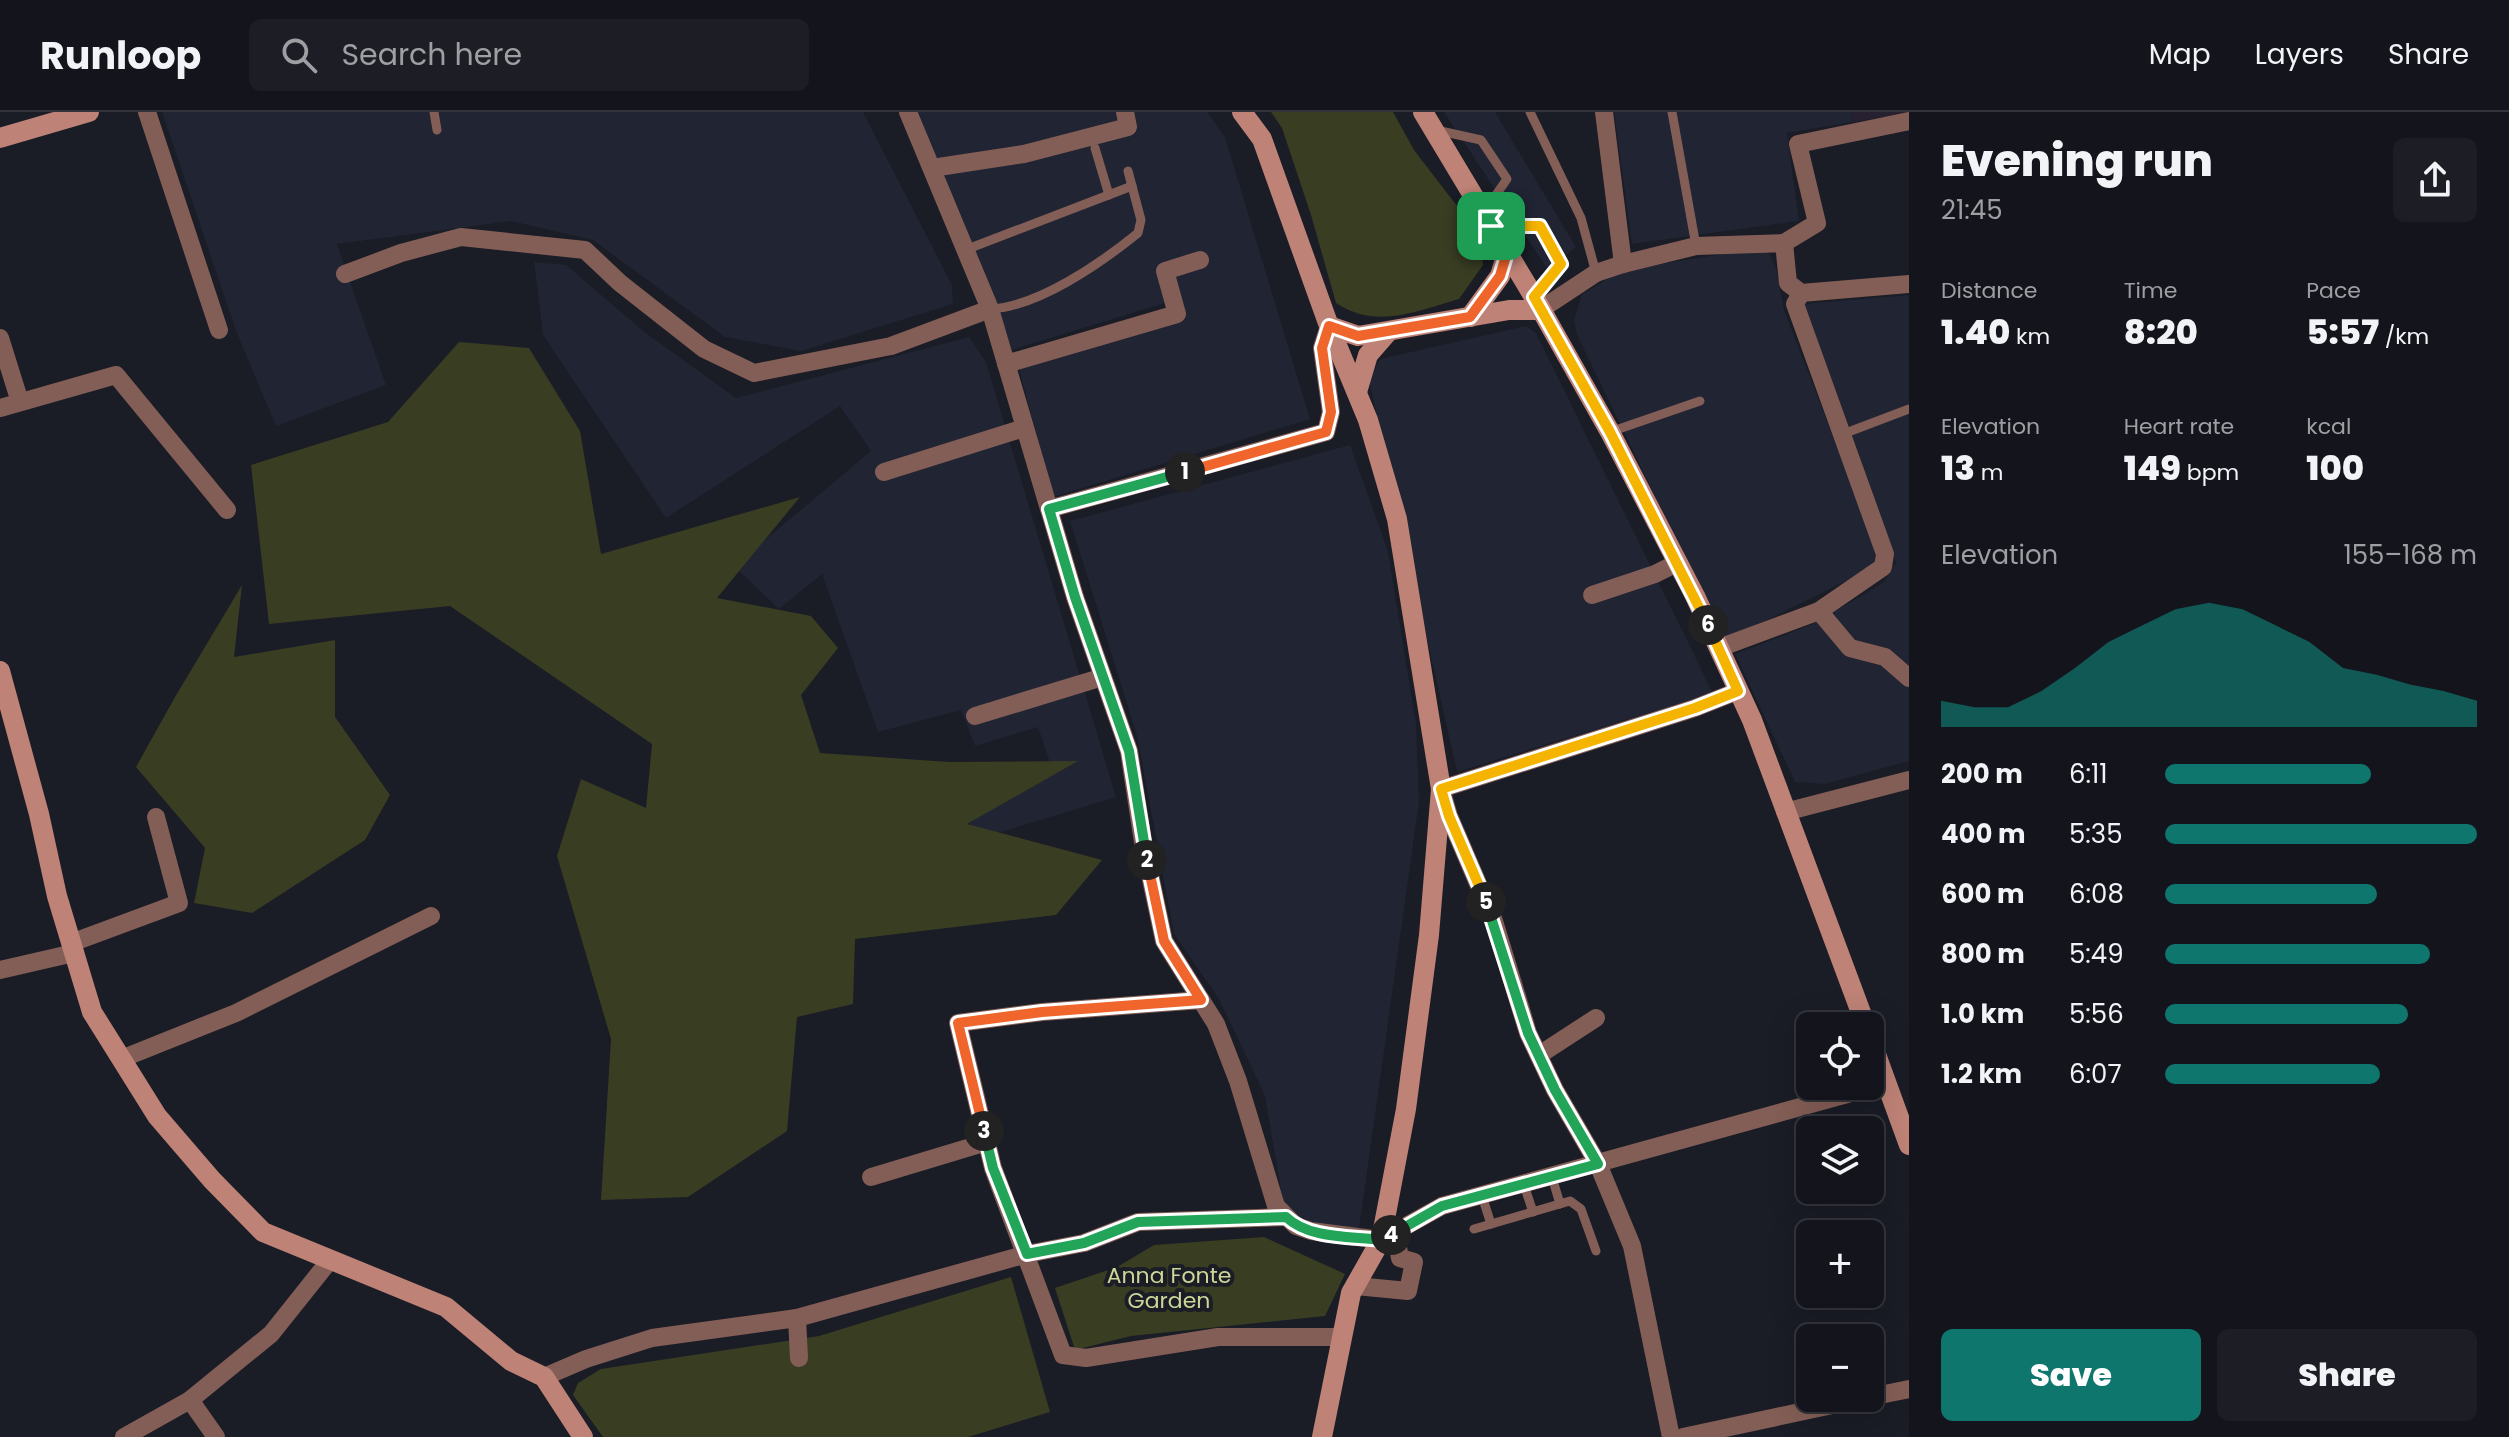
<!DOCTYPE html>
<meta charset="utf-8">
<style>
body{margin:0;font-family:Poppins,sans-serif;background:#1d1e25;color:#f1f3f6;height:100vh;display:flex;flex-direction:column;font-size:30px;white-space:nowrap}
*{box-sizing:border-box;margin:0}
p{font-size:26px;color:#9d9fa3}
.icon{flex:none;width:44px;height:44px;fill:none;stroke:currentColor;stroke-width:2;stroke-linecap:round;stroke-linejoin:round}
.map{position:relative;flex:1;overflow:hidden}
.panel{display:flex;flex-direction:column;background:#14151c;width:600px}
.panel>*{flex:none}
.controls{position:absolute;left:1796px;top:900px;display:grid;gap:16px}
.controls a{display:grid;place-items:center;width:88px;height:88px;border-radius:12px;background:#14151c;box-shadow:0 8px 32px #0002,0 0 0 2px #33343b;font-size:40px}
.pin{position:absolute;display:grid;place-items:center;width:68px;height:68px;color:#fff;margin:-34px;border-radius:16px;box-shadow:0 4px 12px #0006}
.km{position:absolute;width:40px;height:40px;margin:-20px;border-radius:50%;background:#222;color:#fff;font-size:22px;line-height:40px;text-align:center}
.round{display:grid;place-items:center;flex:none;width:84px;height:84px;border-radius:12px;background:#1d1e25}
.overview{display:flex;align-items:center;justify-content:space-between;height:136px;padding:0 32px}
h1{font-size:44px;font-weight:800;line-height:60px}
.metrics{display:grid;grid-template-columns:repeat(3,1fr);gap:12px;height:136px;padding:8px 32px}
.metrics div{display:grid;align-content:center}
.metrics b{font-size:34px;font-weight:800}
.metrics small{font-size:22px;font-weight:400}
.metrics p{font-size:22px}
.chart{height:224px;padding:16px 32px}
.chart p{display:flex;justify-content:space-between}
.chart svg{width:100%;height:144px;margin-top:8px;fill:#0f766e;opacity:.7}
.action{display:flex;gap:16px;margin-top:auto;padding:16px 32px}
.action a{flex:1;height:92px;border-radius:12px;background:#0f766e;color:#fff;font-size:32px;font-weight:800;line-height:92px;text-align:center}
.action a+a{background:#1d1e25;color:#f1f3f6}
ul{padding:0 32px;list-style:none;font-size:26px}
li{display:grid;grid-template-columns:128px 96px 1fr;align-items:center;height:60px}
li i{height:20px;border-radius:10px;background:#0f766e}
header{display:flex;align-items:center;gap:48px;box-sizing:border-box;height:112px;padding:0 40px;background:#14151c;border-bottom:2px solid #33343b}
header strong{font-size:38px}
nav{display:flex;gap:44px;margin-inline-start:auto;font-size:28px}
.search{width:560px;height:72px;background:#1d1e25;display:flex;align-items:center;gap:20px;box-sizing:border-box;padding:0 28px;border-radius:12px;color:#9d9fa3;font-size:30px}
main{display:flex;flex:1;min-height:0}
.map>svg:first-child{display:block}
.built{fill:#202433}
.education{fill:#272030}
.green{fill:#393d22}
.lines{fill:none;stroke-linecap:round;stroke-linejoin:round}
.lane{stroke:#835e56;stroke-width:9}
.street{stroke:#835e56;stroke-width:18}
.secondary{stroke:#be8276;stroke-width:20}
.split-1-casing{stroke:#fff;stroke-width:16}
.split-2-casing{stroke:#fff;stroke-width:16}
.split-3-casing{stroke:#fff;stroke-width:16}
.split-4-casing{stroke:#fff;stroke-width:16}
.split-5-casing{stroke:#fff;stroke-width:16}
.split-6-casing{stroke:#fff;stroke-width:16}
.split-7-casing{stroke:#fff;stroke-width:16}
.split-1{stroke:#f0652b;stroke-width:10}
.split-2{stroke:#22a559;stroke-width:10}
.split-3{stroke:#f0652b;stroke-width:10}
.split-4{stroke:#22a559;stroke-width:10}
.split-5{stroke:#22a559;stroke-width:10}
.split-6{stroke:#f5b400;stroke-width:10}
.split-7{stroke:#f5b400;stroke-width:10}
.labels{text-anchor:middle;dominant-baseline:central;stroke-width:8;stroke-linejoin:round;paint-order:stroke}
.park-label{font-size:22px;fill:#cbd697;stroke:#1a1c26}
</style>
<header>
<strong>Runloop</strong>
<div class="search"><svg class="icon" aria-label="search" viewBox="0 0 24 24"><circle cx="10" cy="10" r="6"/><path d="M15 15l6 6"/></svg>Search here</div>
<nav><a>Map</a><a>Layers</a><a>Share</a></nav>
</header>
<main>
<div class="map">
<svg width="1909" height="1325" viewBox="0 0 1909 1325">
<rect width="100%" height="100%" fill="#1a1c26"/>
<g class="built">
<polygon points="162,0 863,0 952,173 953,192 801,239 725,225 593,128 511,109 337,132 386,273 276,314 236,219"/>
<polygon points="918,0 1207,0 1225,25 1310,307 1053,385 1019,257 1171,213 1165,191 1008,239"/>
<polygon points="1444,0 1495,0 1576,135 1548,158"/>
<polygon points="1614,0 1852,0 1853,10 1787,21 1799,109 1632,132"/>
<polygon points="1766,135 1776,156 1784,198 1873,428 1876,454 1725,529 1577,223 1574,208 1582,182 1623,158"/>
<polygon points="534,150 566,153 646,221 736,286 969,225 986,250 1116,685 975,728 962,687 1052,657 1038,615 975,634 961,598 878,620 822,462 779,497 734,454 871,339 840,294 666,406 543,223"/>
<polygon points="1909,183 1909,649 1825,672 1795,670 1735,542 1813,512 1883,471 1896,451 1846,306 1803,192"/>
<polygon points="1526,214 1536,221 1713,581 1457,660 1369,269 1380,247"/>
<polygon points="1350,333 1388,439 1416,612 1419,690 1359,1117 1298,1108 1283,1090 1265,984 1219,887 1174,822 1137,624 1070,409"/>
</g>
<polygon class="education" points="1852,0 1909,0 1909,1 1853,10"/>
<g class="green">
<path d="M 1271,0 L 1393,0 L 1414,38 L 1480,124 L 1483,153 L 1459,187 C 1416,199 1377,218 1336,191 L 1311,103 L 1282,16 Z"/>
<polygon points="459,230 529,236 580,319 601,442 800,385 717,486 811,504 838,536 801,583 820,641 949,650 1078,649 967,712 1102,748 1056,803 855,827 853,892 797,905 787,1019 688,1085 601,1088 611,927 557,744 581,667 646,696 652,632 450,494 269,512 251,353 388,310"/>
<polygon points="242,473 234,545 335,528 335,605 390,683 365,728 252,801 194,791 205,736 136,655 175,585"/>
<polygon points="1264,1125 1345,1162 1325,1204 1131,1224 1075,1238 1055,1176 1117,1155 1154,1133"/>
<polygon points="1011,1165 1050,1300 968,1325 603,1325 573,1283 578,1271 601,1257 819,1224"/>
</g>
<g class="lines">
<g class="lane">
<polyline points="434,0 437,18"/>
<polyline points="1530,0 1581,106 1596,161"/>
<polyline points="1672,0 1696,134"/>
<polyline points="1436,18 1481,28 1507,67 1484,100"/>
<polyline points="1095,36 1109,83"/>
<polyline points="1491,114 1540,114 1561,152 1534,185"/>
<polyline points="965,138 1132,74"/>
<path d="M 990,197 C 1038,195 1101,151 1138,121 L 1141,108 L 1128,59"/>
<polyline points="1610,320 1700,289"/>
<polyline points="1843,322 1909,297"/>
<polyline points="1552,1065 1560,1092"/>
<polyline points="1524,1073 1533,1100"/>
<polyline points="1482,1084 1491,1112"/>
<polyline points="1474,1117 1570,1089 1581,1097 1596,1139"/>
</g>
<g class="street">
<polyline points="147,0 219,218"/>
<polyline points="908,0 990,197 1075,485 1129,639 1143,730 1164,829 1216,912 1238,969 1276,1094 1296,1114 1311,1119 1381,1128 1442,1094 1887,971"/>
<polyline points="1604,0 1623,152"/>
<polyline points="932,56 1024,42 1128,15 1125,0"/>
<polyline points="1784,131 1817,111 1798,32 1909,9"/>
<polyline points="345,162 401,141 461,125 585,138 620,171 704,237 754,261 891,234 990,197"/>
<polyline points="1540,198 1596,161 1623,152 1696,134 1784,131 1788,171 1801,181 1909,172"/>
<polyline points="0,226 20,290"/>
<polyline points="1006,252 1177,202 1165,159 1200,148"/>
<polyline points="0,296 116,263 227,398"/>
<polyline points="884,360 1024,316"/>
<polyline points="1049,397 1326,320 1331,300 1322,236 1329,214"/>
<polyline points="1592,483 1655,462 1677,451"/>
<polyline points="1819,499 1850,536 1885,545 1909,566"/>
<polyline points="1719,536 1819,499 1883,455 1885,442 1795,192 1801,181"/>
<polyline points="975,604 1103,565"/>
<polyline points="1785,700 1909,668"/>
<polyline points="71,831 179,791 156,705"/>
<polyline points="0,858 74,841"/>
<polyline points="1201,888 1042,900 958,911 993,1056 1063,1243 1086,1246 1218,1225 1341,1225"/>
<polyline points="1539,943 1596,906"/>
<polyline points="121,947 236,901 431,804"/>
<polyline points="871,1065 987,1030"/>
<polyline points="1356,1174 1408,1179 1414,1150 1400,1146 1395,1120"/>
<polyline points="797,1206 799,1246"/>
<polyline points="544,1265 586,1247 652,1226 797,1206 1027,1142 1084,1131 1138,1110 1286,1105"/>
<polyline points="1870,1285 1909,1277"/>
<polyline points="190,1288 271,1222 330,1148"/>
<polyline points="124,1325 190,1288 216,1325"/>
<polyline points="1671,1325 1632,1134 1598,1052 1555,978 1528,921 1494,809 1449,704 1441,677 1695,596 1738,579"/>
<polyline points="1683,1325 1865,1286"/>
</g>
<g class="secondary">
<polyline points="1242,0 1262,27 1329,214 1368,308 1397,407 1441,677 1429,823 1406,997 1381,1128 1351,1181 1322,1325"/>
<polyline points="1423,0 1534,185 1610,320 1695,484 1752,608 1866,914"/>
<polyline points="0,26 89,0"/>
<polyline points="1470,205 1500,164 1507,141"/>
<polyline points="1329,214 1358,224 1509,198 1540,198"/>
<polyline points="1357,280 1368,243 1388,220"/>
<polyline points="0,559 39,702 57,784 92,900 157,1004 212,1068 263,1120 446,1195 511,1249 544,1265 583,1325"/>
<polyline points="1870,926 1909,1033"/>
</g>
</g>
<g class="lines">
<defs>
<polyline id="split-1" points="1185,360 1326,320 1331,300 1322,236 1329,214 1358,224 1470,205 1500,164 1507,141 1491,114"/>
<polyline id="split-2" points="1147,748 1129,639 1075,485 1049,397 1185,360"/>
<polyline id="split-3" points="984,1019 958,911 1042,900 1201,888 1164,829 1147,748"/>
<path id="split-4" d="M 984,1019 L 993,1056 L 1027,1142 L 1084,1131 L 1138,1110 L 1286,1105 C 1309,1127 1350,1124 1381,1128 L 1391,1123"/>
<polyline id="split-5" points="1391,1123 1442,1094 1598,1052 1555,978 1528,921 1486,790"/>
<polyline id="split-6" points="1486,790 1449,704 1441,677 1695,596 1738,579 1708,513"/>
<polyline id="split-7" points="1491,114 1540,114 1561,152 1534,185 1610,320 1708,513"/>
</defs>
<use href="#split-1" class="split-1-casing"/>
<use href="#split-2" class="split-2-casing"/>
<use href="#split-3" class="split-3-casing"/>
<use href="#split-4" class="split-4-casing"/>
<use href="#split-5" class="split-5-casing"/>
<use href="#split-6" class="split-6-casing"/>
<use href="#split-7" class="split-7-casing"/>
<use href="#split-1" class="split-1"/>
<use href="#split-2" class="split-2"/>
<use href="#split-3" class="split-3"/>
<use href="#split-4" class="split-4"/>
<use href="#split-5" class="split-5"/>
<use href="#split-6" class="split-6"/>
<use href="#split-7" class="split-7"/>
</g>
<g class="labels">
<g class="park-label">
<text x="1169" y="1163">Anna Fonte<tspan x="1169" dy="25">Garden</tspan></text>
</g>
</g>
</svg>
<div class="controls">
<a><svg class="icon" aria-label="locate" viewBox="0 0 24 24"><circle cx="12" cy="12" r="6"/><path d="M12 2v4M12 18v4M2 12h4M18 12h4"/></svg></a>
<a><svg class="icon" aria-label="layers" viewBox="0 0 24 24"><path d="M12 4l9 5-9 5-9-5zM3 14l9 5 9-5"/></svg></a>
<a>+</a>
<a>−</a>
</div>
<div class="pin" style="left:1491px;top:114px;background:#1e9e55"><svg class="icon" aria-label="arrive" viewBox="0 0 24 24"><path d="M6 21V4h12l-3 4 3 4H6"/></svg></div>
<b class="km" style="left:1185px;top:360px">1</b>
<b class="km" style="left:1147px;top:748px">2</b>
<b class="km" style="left:984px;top:1019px">3</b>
<b class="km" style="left:1391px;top:1123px">4</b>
<b class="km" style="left:1486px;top:790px">5</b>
<b class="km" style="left:1708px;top:513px">6</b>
</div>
<section class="panel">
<div class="overview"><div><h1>Evening run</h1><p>21:45</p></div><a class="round"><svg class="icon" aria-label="share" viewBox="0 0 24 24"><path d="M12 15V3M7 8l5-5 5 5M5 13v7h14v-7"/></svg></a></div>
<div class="metrics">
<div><p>Distance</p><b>1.40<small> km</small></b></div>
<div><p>Time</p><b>8:20</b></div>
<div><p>Pace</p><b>5:57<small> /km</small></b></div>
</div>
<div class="metrics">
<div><p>Elevation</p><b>13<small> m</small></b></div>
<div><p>Heart rate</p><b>149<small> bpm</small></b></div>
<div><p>kcal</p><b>100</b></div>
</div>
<div class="chart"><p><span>Elevation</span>155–168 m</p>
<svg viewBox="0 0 160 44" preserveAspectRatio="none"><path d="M0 44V36L10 38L20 38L30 33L40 26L50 18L60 13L70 8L80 6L90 8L100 13L110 18L120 26L130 28L140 31L150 33L160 36V44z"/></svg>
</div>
<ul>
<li><b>200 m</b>6:11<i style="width:66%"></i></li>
<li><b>400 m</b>5:35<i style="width:100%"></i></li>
<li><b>600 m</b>6:08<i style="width:68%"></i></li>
<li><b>800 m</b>5:49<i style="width:85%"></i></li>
<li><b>1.0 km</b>5:56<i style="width:78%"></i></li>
<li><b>1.2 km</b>6:07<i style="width:69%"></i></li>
</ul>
<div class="action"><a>Save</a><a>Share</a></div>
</section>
</main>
